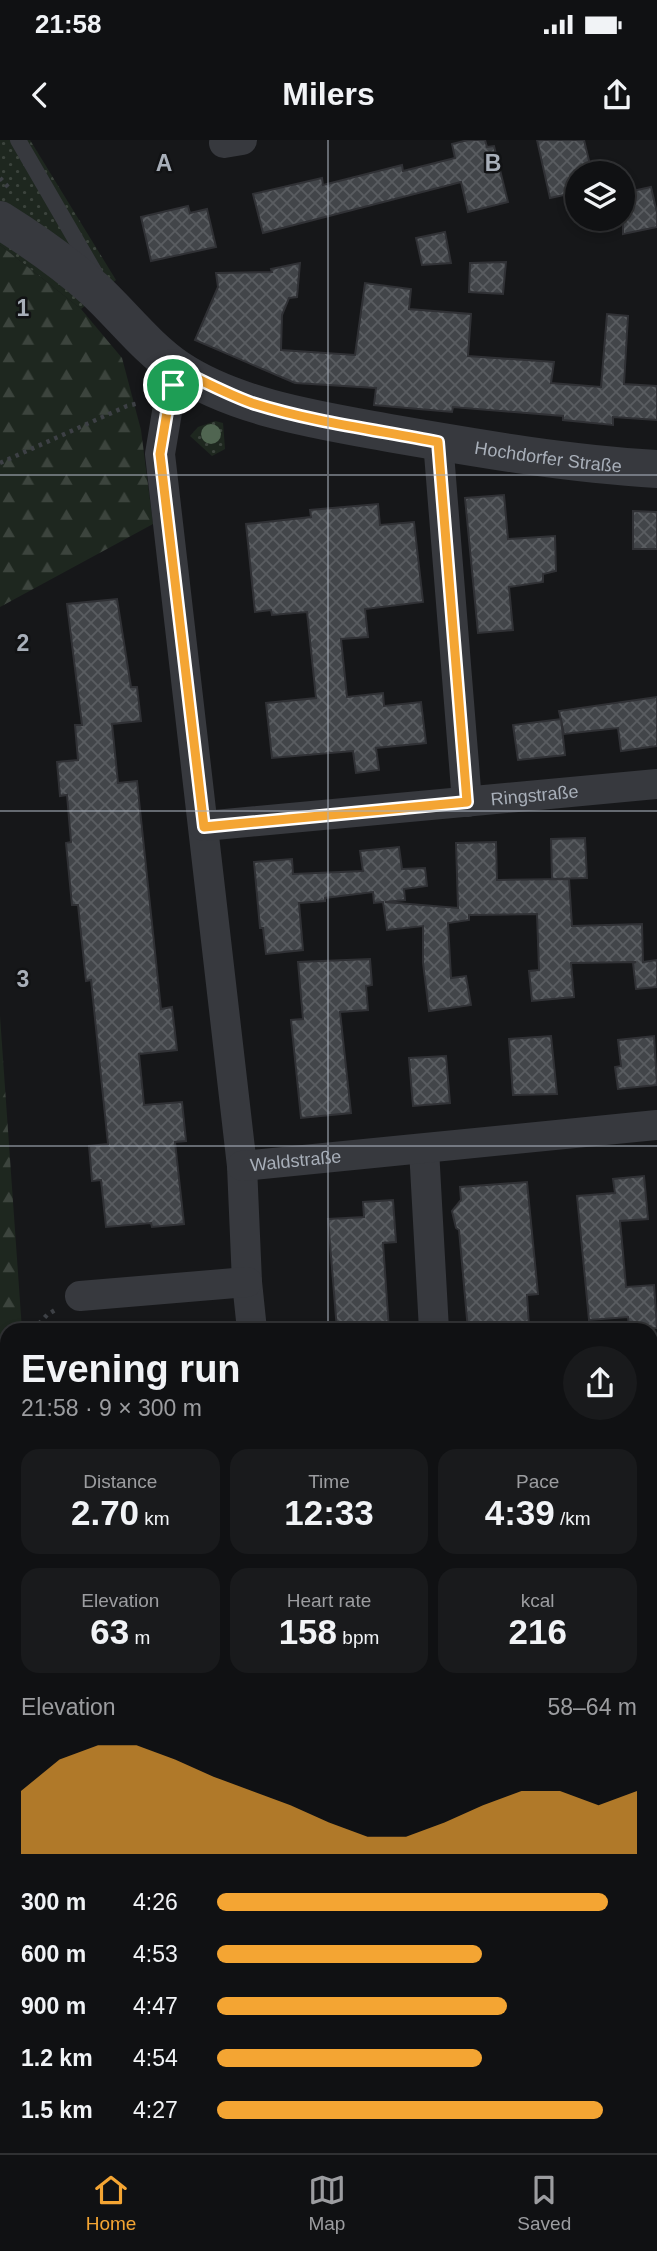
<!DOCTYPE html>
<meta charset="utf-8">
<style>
body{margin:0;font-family:Arial,sans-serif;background:#191a1c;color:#f1f3f6;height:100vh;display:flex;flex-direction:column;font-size:26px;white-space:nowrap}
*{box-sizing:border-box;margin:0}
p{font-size:23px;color:#9c9da0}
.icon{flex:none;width:38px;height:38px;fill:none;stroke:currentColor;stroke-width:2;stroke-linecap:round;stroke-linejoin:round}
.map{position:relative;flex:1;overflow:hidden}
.panel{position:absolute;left:0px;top:1183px;width:658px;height:831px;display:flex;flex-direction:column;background:#101113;border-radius:21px 21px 0 0;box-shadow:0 4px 10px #0003,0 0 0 2px #303133}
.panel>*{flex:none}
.fabs{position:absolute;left:565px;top:21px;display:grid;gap:14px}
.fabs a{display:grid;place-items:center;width:70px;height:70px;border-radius:50%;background:#101113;box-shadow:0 4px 10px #0003,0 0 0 2px #303133;font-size:35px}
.pin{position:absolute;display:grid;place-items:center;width:60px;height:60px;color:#fff;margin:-30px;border:4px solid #fff;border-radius:50%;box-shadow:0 2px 7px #0007}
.round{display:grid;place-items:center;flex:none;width:74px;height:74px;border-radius:37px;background:#191a1c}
.summary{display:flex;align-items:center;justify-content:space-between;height:119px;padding:0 21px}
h1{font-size:38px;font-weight:600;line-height:52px}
.stats{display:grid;grid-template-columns:repeat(3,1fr);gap:10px;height:119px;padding:7px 21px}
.stats div{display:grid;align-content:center;border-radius:18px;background:#191a1c;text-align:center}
.stats b{font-size:35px;font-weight:600}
.stats small{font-size:19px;font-weight:400}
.stats p{font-size:19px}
.chart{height:196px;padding:14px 21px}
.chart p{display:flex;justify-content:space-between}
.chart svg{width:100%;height:126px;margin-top:7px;fill:#f4a533;opacity:.7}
ul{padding:0 21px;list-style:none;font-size:23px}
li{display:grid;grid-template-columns:112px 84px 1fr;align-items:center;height:52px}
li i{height:18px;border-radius:9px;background:#f4a533}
.status{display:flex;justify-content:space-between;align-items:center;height:49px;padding:0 35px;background:#101113;direction:ltr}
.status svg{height:19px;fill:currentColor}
header{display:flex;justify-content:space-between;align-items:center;height:91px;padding:0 21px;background:#101113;font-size:32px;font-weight:600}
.tabs{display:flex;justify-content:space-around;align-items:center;height:98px;border-top:2px solid #303133;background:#101113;font-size:19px;color:#9c9da0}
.tabs a{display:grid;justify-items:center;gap:4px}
.tabs .selected{color:#f4a533}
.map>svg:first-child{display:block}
.grass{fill:url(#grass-dots)}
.forest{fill:url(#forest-firs)}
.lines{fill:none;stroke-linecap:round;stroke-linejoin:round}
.stream{stroke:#2c373d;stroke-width:9}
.building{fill:url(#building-cross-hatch);stroke:#303135;stroke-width:2}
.path{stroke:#3d4045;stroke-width:4.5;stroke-dasharray:3.5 5;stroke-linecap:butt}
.service{stroke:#37393e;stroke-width:16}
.minor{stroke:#37393e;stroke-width:30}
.tertiary{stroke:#37393e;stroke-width:38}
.tree{fill:#506551}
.route-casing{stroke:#fff;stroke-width:14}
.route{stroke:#f4a533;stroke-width:9}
.grid{fill:none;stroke:#a8afb9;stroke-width:2;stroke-opacity:0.55}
.labels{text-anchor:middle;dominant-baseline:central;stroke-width:5;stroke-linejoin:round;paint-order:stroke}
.street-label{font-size:18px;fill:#a8afb9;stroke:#111214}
.grid-label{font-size:23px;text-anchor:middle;font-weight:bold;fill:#a8afb9;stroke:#111214;stroke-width:5;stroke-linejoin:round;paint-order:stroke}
</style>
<div class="status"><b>21:58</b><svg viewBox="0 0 49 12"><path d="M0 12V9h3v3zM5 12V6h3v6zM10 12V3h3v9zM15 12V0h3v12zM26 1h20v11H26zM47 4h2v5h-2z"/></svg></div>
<header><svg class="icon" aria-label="back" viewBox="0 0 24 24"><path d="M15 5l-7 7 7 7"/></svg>Milers<svg class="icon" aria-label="share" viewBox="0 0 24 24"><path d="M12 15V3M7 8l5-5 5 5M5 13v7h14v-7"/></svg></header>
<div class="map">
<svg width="657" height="2013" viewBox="0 0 657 2013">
<defs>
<pattern id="grass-dots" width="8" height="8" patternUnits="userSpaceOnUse" patternTransform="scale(1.75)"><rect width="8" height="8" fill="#1e271f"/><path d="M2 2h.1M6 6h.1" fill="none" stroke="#3c443d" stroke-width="1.8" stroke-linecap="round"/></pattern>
<pattern id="forest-firs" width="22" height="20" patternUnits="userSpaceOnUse" patternTransform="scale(1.75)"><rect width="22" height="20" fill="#1e271f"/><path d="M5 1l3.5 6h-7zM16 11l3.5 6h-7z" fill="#3c443d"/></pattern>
<pattern id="building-cross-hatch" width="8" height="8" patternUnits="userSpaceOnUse" patternTransform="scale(1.75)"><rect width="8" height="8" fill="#424549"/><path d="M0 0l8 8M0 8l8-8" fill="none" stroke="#5a5d61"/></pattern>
</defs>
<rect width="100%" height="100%" fill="#161719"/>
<g class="grass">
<polygon points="0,0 30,0 116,140 81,169 0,105"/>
<polygon points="215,281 223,283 225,309 212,316 190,296 198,287"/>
</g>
<g class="forest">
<polygon points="0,105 81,169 122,218 141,290 153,384 0,467"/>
<polygon points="0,876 22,1190 7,1190 7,2007 651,2007 651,1427 657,1427 657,2013 0,2013"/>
</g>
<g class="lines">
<polyline class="stream" points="616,2007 617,2013"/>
</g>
<g class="building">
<polygon points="468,0 485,0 487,7 494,6 508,62 468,72 461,42 263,93 253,54 322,38 323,45 402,25 403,31 455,18 452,4"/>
<polygon points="537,0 584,0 592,33 578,33 578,52 550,58"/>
<polygon points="651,47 657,73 657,87 623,94 623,53"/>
<polygon points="188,66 190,73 207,69 216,107 151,121 141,77"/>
<polygon points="445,92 451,123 422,125 416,98"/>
<polygon points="506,122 503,154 469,152 470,123"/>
<polygon points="300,123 297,157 289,158 282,175 281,210 355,215 365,143 411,149 409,169 471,174 468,216 554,222 551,243 601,247 607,174 628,176 624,244 657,246 657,280 613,277 613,285 563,280 563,276 453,267 452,272 374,265 376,248 295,243 195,200 218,147 216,133 272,132 271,129"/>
<polygon points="504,355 508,399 555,396 556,431 543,434 543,442 509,447 513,490 478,493 465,358"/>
<polygon points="378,364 380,385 414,382 423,462 365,469 368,497 341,499 347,557 383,553 384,566 421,562 426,603 376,608 379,630 356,633 353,611 272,618 266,563 316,558 307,472 272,475 271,470 255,472 246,384 311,377 310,370"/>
<polygon points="633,371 657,372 657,409 633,409"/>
<polygon points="117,459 131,547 137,547 141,581 112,584 118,643 137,641 161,869 172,867 177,910 139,914 144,965 182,962 186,1001 175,1002 184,1084 152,1087 151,1083 106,1087 101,1040 92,1041 89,1006 108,1004 91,840 86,841 78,765 72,765 66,703 71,702 67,655 60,656 57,622 78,620 75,585 82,585 67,464"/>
<polygon points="657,557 657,606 621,611 618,588 564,594 559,571"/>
<polygon points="561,579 565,615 518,620 513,585"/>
<polygon points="585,698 587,738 552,739 551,699"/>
<polygon points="496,702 497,740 569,739 572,786 642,784 643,822 657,820 657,847 636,849 633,823 636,822 571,823 574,857 532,861 529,831 539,830 537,774 469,775 469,780 448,783 451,838 466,836 471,865 429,871 423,823 423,786 387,790 383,762 374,763 373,752 325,758 325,761 299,763 303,810 266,814 263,788 260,788 254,722 292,719 293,734 363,731 360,711 399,707 402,729 425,728 427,746 404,749 405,760 385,762 458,768 456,703"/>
<polygon points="370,819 372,845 366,846 368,870 340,872 351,973 301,978 291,880 303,879 298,822"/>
<polygon points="551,896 557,954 513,955 509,899"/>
<polygon points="654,896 657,945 618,949 615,927 621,926 618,900"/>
<polygon points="446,916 450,963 413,966 409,918"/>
<polygon points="644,1036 648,1079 620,1081 623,1113 626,1147 654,1145 657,1188 629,1190 628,1177 589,1180 577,1056 615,1053 613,1039"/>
<polygon points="527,1042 538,1154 527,1155 529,1187 468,1190 459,1090 456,1088 452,1071 461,1060 460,1047"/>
<polygon points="393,1060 396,1102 383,1103 389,1190 337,1190 328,1079 364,1077 363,1062"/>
</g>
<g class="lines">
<g class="path">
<polyline points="0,38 9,48"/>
<polyline points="0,323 127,266 139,263"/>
<polyline points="33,1190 47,1175 55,1170"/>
<polyline points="0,1226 7,1219"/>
<polyline points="651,1676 657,1672"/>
<polyline points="651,1969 657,1975"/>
<polyline points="254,2013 257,2007"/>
</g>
<polyline class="service" points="18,0 95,133"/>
<g class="minor">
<polyline points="224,3 242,0"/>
<polyline points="178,229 170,254 160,314 242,1026 247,1142 252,1190"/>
<polyline points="438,301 467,662"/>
<path id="s1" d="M 204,686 L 657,644"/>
<polyline points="424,1009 434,1190"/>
<path id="s2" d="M 242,1026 L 657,985"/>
<polyline points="80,1156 247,1142"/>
</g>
<path class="tertiary" id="s3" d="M 0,80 C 32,100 65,123 94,149 C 122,175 146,207 178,229 C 238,269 325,281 395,294 C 482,309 569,324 657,329"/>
</g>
<circle class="tree" cx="211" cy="294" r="10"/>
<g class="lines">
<defs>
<path id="route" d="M 178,229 C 202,241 227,254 252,263 C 312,282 377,290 438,302 L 467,662 L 204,687 L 160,314 L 170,254 Z"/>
</defs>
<use href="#route" class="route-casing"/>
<use href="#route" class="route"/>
</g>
<path class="grid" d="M 328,0 L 328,1190M 0,335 L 657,335M 0,671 L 657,671M 0,1006 L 657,1006M 0,1342 L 7,1342M 651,1342 L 657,1342M 0,1677 L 7,1677M 651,1677 L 657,1677M 328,2007 L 328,2013"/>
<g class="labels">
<g class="street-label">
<text stroke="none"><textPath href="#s3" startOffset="616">Hochdorfer Straße</textPath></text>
<text stroke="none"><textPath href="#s1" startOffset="332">Ringstraße</textPath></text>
<text stroke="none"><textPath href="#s2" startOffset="54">Waldstraße</textPath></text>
</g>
</g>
<g class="grid-label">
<text x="164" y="31">A</text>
<text x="493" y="31">B</text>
<text x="23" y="176">1</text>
<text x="23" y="511">2</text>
<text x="23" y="847">3</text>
</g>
</svg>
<div class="fabs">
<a><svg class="icon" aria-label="layers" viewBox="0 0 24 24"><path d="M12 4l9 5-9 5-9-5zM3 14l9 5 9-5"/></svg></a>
</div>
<div class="pin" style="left:173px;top:245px;background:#1e9e55"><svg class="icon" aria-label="arrive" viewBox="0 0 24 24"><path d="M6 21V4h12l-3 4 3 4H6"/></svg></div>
<section class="panel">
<div class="summary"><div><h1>Evening run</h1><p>21:58 · 9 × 300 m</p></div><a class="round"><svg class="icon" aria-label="share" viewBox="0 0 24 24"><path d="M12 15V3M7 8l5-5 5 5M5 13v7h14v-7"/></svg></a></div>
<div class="stats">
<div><p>Distance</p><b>2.70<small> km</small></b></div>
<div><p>Time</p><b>12:33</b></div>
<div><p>Pace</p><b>4:39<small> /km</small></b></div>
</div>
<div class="stats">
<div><p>Elevation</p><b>63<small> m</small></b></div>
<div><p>Heart rate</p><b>158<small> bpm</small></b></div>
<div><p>kcal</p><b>216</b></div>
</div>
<div class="chart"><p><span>Elevation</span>58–64 m</p>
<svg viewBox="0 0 160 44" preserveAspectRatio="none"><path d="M0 44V22L10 11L20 6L30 6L40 11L50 17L60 22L70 27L80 33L90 38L100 38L110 33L120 27L130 22L140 22L150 27L160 22V44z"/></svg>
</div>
<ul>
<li><b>300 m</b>4:26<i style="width:93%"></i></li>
<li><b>600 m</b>4:53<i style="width:63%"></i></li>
<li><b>900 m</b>4:47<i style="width:69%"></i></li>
<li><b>1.2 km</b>4:54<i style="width:63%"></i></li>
<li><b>1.5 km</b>4:27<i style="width:92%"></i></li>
</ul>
</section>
</div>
<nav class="tabs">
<a class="selected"><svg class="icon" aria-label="home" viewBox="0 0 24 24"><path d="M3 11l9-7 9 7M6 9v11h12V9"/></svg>Home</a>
<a><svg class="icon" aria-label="map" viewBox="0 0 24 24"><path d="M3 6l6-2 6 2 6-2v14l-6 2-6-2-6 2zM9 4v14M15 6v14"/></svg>Map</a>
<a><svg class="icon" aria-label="saved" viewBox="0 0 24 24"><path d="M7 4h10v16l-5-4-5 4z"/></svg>Saved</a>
</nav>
